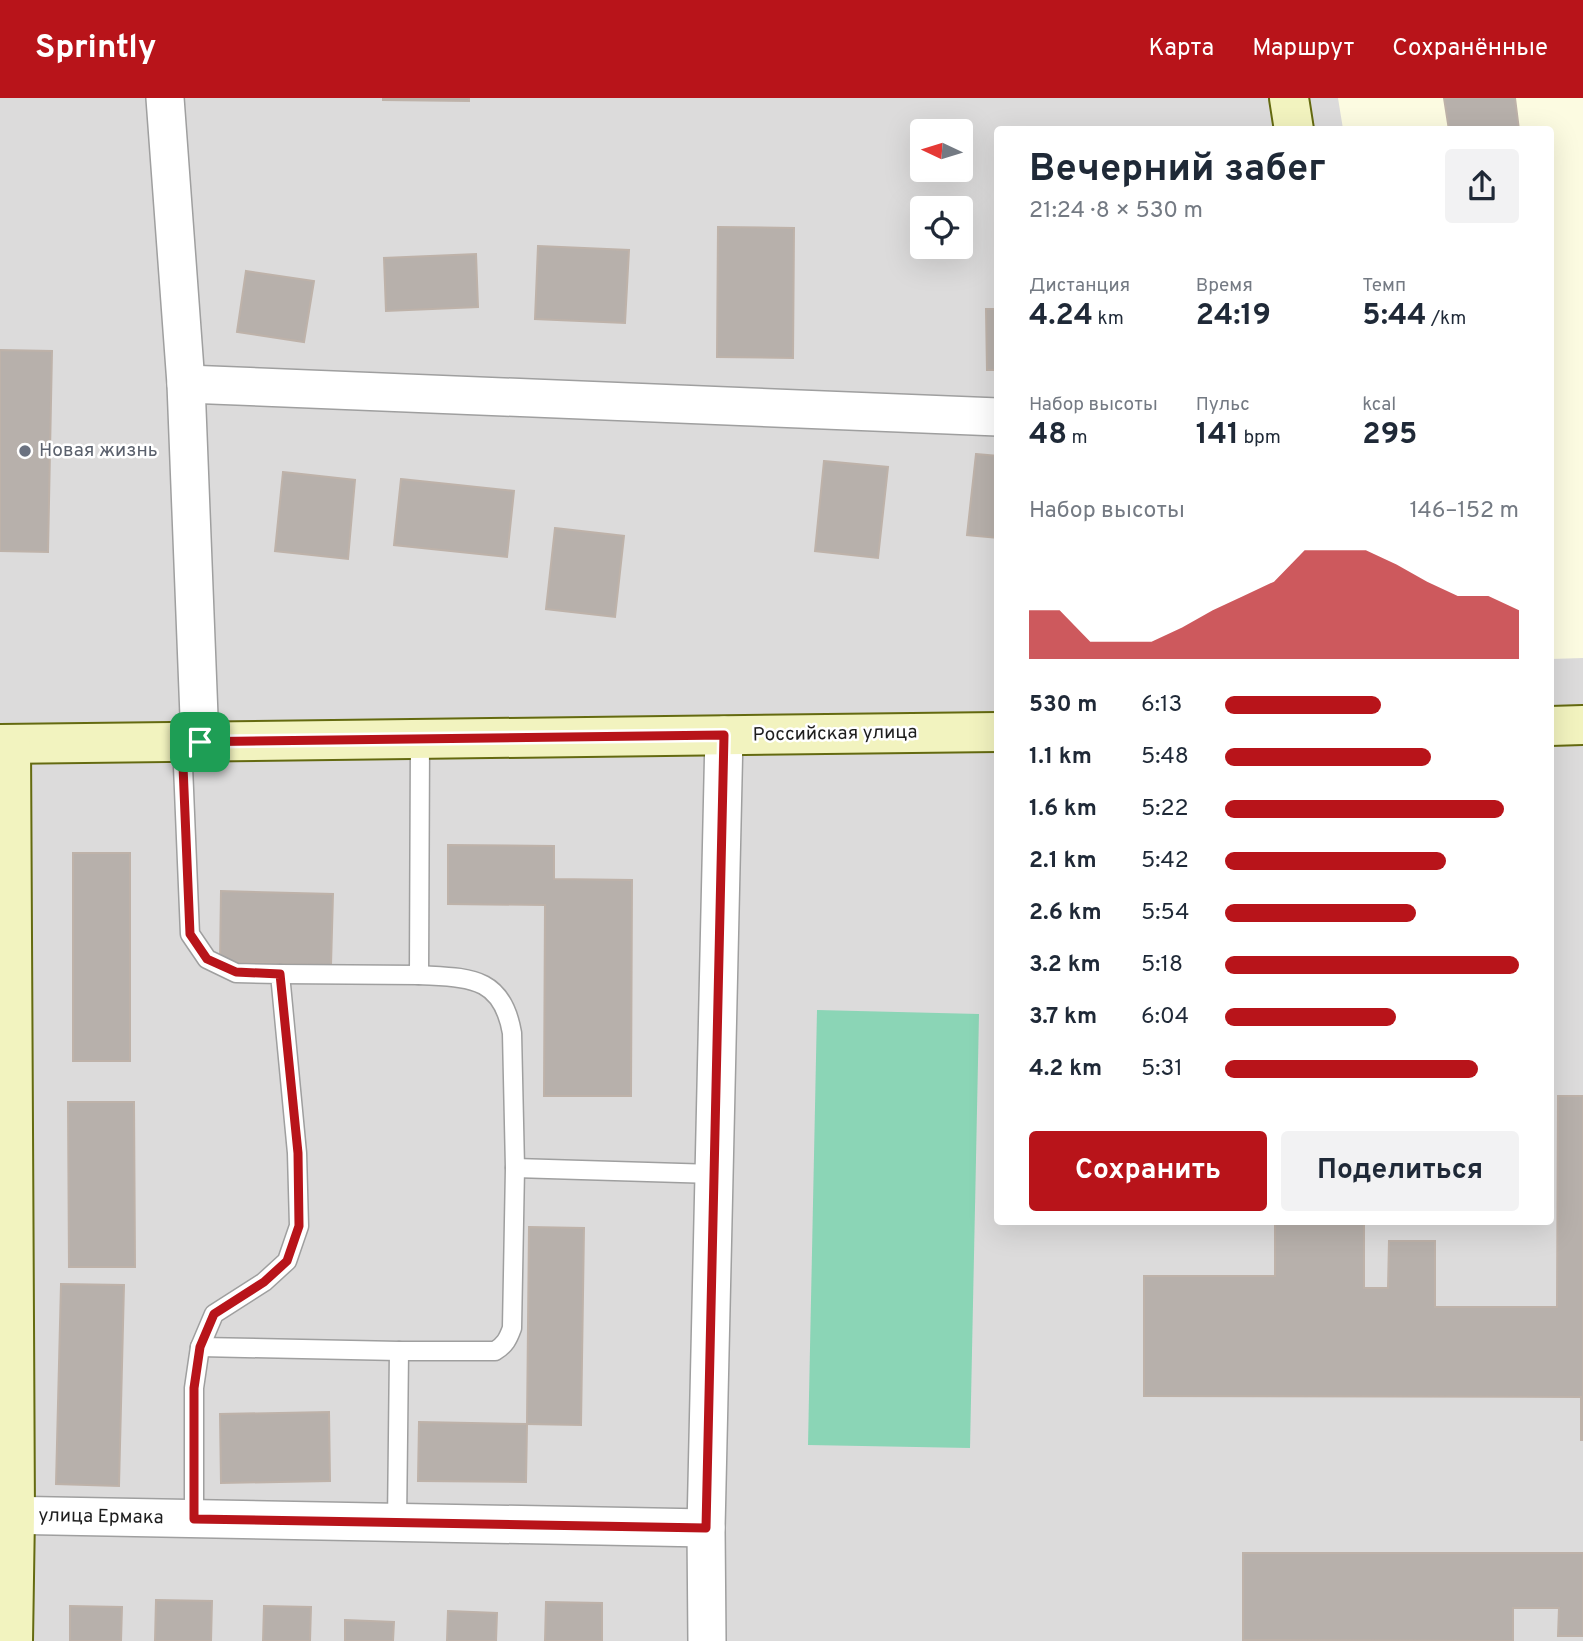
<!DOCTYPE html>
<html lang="ru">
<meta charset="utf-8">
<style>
body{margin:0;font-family:Overpass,sans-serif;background:#f2f2f3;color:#1f2937;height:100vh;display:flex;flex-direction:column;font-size:26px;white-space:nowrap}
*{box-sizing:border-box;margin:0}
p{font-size:23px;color:#747a83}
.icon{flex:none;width:38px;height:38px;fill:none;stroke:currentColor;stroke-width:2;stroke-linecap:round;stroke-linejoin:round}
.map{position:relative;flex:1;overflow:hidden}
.sheet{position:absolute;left:994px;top:28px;width:560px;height:1099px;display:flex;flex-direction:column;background:#fff;border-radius:7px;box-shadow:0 7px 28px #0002}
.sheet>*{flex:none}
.needle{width:46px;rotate:274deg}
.tools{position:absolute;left:910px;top:21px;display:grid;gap:14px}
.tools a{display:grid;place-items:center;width:63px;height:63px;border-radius:7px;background:#fff;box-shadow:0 7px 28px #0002;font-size:35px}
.pin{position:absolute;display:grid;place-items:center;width:60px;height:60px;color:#fff;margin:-30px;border-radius:14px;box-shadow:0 4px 10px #0006}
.round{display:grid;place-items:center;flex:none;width:74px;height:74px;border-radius:7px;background:#f2f2f3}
.head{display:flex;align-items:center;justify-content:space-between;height:119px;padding:0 35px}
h1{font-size:38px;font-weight:700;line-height:52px}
.figures{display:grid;grid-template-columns:repeat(3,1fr);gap:10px;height:119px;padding:7px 35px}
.figures div{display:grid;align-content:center}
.figures b{font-size:30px;font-weight:700}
.figures small{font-size:19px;font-weight:400}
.figures p{font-size:19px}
.chart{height:196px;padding:14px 35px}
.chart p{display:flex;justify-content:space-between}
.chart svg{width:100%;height:126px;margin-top:7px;fill:#b8141a;opacity:.7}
.cta{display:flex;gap:14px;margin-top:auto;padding:14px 35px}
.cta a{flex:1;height:80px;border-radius:7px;background:#b8141a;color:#fff;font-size:28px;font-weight:700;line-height:80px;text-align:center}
.cta a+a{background:#f2f2f3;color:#1f2937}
ul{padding:0 35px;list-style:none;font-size:23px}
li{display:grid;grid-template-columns:112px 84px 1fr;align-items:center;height:52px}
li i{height:18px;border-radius:9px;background:#b8141a}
header{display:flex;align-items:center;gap:42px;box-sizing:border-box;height:98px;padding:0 35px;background:#b8141a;color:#fff}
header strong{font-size:33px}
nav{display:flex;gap:38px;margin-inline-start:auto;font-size:24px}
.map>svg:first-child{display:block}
.residential{fill:#dcdbdb;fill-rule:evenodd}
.education{fill:#fcfbe1}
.pitch{fill:#8bd5b6}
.building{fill:#b7b0ab;stroke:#beb2a9;stroke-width:2}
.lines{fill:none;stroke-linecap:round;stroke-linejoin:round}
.lane-casing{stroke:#9f9f9f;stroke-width:21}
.street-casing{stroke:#9f9f9f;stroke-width:40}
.secondary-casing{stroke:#646a10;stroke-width:42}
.lane{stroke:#fff;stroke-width:18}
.street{stroke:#fff;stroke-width:37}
.secondary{stroke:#f2f3bf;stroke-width:38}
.route-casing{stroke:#fff;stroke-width:14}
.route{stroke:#b8141a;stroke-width:9}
.worship-dot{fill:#6b7280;stroke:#fff;stroke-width:2.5}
.labels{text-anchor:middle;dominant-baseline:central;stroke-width:5;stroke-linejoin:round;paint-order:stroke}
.worship-label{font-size:19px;fill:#5b616d;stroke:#fff;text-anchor:start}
.street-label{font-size:19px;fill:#1e1e1e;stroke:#fff}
</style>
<header>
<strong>Sprintly</strong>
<nav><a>Карта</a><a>Маршрут</a><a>Сохранённые</a></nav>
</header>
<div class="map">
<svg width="1583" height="1543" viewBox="0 0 1583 1543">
<rect width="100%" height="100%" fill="#eeebe5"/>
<path class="residential" d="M 0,0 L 1583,0 L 1583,1543 L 0,1543 ZM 998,32 L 1550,32 L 1550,1124 L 998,1124 ZM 922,33 L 961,33 L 961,72 L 922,72 ZM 922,110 L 961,110 L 961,149 L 922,149 Z"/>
<polygon class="education" points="1338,0 1583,0 1583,560 1551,561 1550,32 1343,31"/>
<polygon class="pitch" points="817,912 979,916 970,1350 808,1347"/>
<g class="building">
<polygon points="383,0 469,0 469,3 383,2"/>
<polygon points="1444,0 1515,0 1519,32 1449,32"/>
<polygon points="718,129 794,130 793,260 717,259"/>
<polygon points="538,148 629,152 625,225 535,221"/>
<polygon points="476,156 478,209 386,213 384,160"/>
<polygon points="246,173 314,183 304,244 237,234"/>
<polygon points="986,211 998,211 998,272 987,272"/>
<polygon points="0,252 52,253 48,454 0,453"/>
<polygon points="976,356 998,358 998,440 967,437"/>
<polygon points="824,363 888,369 878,460 815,453"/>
<polygon points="283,374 355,382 348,461 275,453"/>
<polygon points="401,381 514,393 507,459 394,447"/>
<polygon points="555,430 624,438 615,519 546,511"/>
<polygon points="448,747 554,748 554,781 632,782 631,998 544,998 545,807 448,806"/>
<rect x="73" y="755" width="57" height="208"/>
<polygon points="221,793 333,796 331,867 220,864"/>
<polygon points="1558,998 1583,998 1583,1342 1581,1342 1581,1299 1144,1298 1144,1178 1275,1178 1275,1124 1364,1124 1364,1190 1388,1190 1389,1143 1435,1143 1435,1209 1557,1209"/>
<polygon points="68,1004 134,1004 135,1169 69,1169"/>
<polygon points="529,1129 584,1130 581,1327 527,1326"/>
<polygon points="61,1186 124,1187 119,1388 56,1386"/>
<polygon points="329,1314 330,1383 221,1385 220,1316"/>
<polygon points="419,1324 527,1326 526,1384 418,1383"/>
<polygon points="1243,1455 1583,1455 1583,1538 1558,1538 1559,1510 1513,1510 1513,1543 1243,1542"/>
<polygon points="156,1502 212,1503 211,1543 155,1543"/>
<polygon points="546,1504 602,1505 602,1543 545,1543"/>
<polygon points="70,1508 122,1509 121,1543 70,1543"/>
<polygon points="264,1508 311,1509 310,1543 263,1543"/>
<polygon points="448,1513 497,1515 496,1543 447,1543"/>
<polygon points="345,1522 394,1524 393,1543 345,1543"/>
</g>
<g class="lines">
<defs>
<g id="lane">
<polyline points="182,644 190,836 207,861 236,875 280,876 297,1055 299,1128 287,1163 264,1184 214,1216 200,1249 194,1290 194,1421"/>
<polyline points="280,876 419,877 420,641"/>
<polyline points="515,1070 714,1076"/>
<polyline points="200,1249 399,1253"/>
<path d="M 397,1425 L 399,1253 L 495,1253 C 505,1247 508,1241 512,1230 L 515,1070 L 512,935 C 502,877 468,880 419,877"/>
</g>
<g id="street">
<polyline points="165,0 186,286 200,644"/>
<polyline points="186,286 998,319"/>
<polyline points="0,1417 706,1430"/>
<polyline points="707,1543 706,1430 724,637"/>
</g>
<g id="secondary">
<polyline points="1289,0 1294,32"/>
<polyline points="1550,628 1583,627"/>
<polyline points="0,646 998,634"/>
<polyline points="11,646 15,1417 13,1543"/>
</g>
</defs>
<use href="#lane" class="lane-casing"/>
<use href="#street" class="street-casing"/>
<use href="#secondary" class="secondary-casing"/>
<use href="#lane" class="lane"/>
<use href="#street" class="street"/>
<use href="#secondary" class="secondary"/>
</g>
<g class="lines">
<defs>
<polygon id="route" points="724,637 706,1430 194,1421 194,1290 200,1249 214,1216 264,1184 287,1163 299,1128 298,1055 280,876 236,874 207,861 190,836 182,644"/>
</defs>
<use href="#route" class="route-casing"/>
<use href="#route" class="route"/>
</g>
<circle class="worship-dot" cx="25" cy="353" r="7"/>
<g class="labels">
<g class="worship-label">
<text x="39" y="353">Новая жизнь</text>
</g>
<g class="street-label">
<text transform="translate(835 636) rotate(-1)">Российская улица</text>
<text transform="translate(101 1419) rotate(1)">улица Ермака</text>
</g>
</g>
</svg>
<div class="tools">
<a><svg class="needle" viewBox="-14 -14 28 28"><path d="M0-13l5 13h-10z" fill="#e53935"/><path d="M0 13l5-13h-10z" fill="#747a83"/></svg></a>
<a><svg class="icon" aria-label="locate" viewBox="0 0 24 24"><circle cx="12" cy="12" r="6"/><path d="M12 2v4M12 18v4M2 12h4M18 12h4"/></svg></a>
</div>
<div class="pin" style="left:200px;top:644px;background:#1e9e55"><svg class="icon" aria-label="arrive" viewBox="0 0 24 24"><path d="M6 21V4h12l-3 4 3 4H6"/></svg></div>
<section class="sheet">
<div class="head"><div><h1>Вечерний забег</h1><p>21:24 · 8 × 530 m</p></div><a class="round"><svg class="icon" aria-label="share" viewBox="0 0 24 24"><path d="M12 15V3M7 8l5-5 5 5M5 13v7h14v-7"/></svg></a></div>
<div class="figures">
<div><p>Дистанция</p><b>4.24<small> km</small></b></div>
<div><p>Время</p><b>24:19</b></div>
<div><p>Темп</p><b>5:44<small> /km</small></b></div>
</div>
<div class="figures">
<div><p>Набор высоты</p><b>48<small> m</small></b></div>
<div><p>Пульс</p><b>141<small> bpm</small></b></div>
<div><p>kcal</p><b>295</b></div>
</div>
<div class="chart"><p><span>Набор высоты</span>146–152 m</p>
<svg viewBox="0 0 160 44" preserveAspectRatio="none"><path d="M0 44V27L10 27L20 38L30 38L40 38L50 33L60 27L70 22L80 17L90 6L100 6L110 6L120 11L130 17L140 22L150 22L160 27V44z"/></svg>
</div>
<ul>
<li><b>530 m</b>6:13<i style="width:53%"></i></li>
<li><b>1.1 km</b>5:48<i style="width:70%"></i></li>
<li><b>1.6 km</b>5:22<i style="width:95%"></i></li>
<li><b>2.1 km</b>5:42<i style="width:75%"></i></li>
<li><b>2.6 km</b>5:54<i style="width:65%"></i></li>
<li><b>3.2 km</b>5:18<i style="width:100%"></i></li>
<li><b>3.7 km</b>6:04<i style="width:58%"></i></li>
<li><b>4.2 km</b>5:31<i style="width:86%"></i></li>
</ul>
<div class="cta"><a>Сохранить</a><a>Поделиться</a></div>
</section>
</div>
